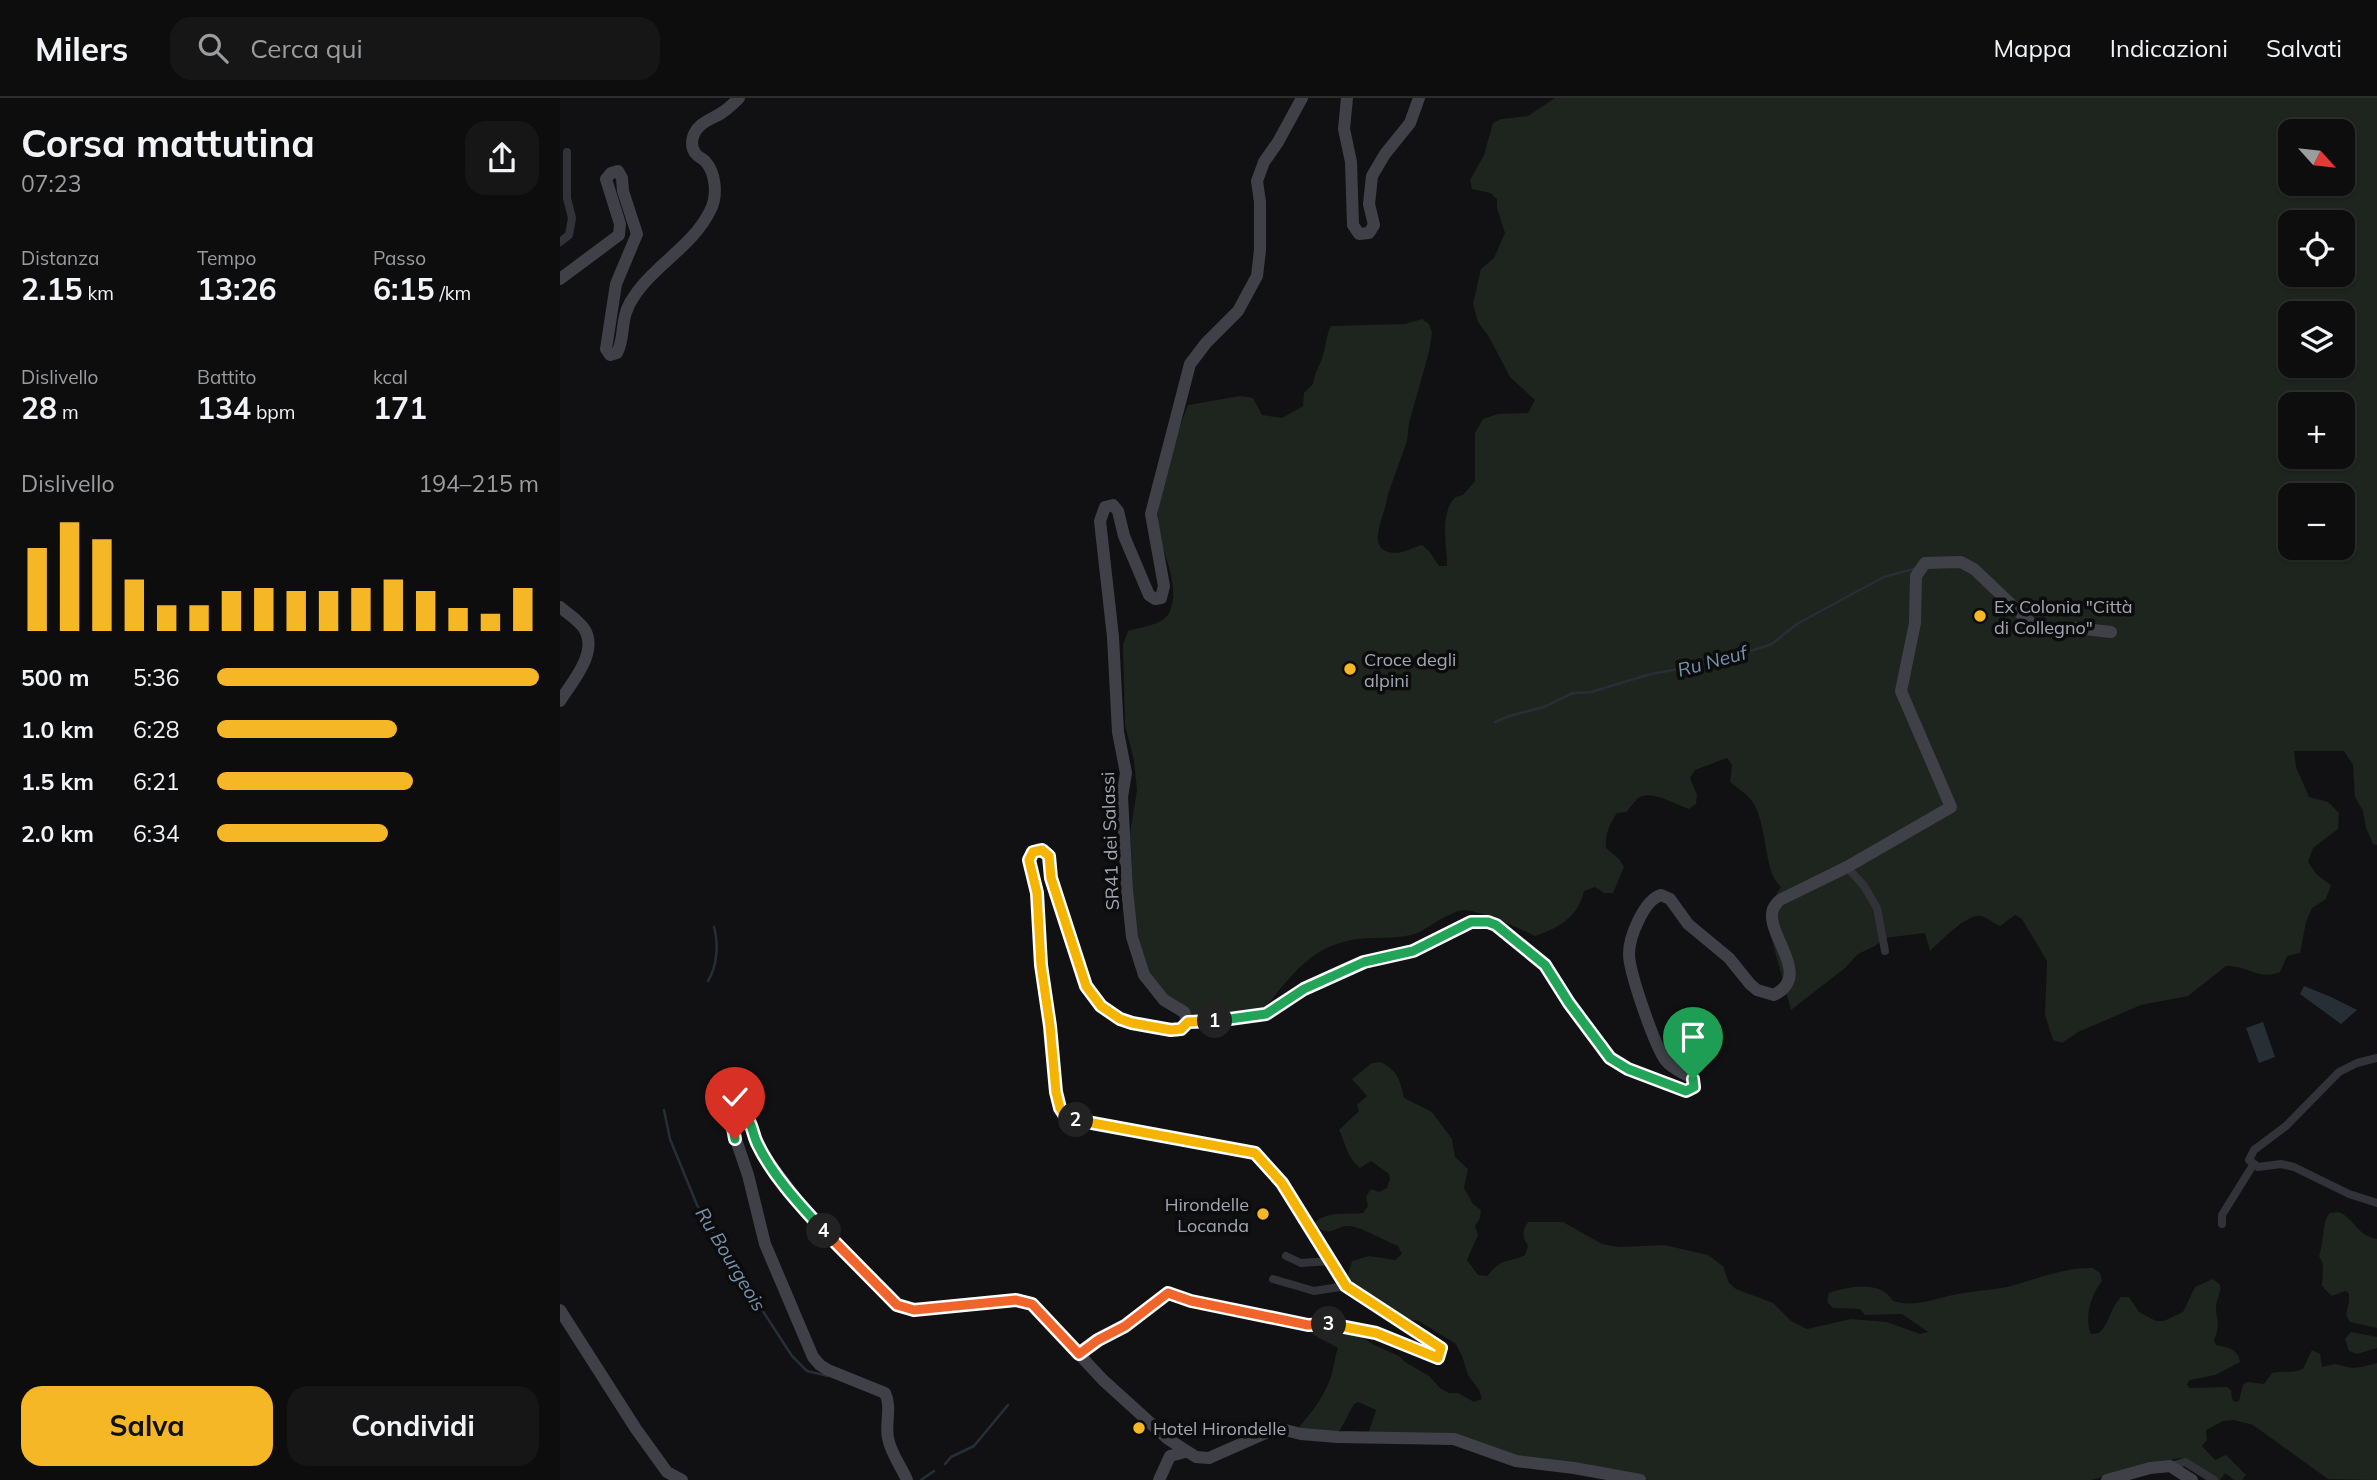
<!DOCTYPE html>
<html lang="it">
<meta charset="utf-8">
<style>
body{margin:0;font-family:Mulish,sans-serif;background:#161617;color:#f1f3f6;height:100vh;display:flex;flex-direction:column;font-size:26px;white-space:nowrap}
*{box-sizing:border-box;margin:0}
p{font-size:23px;color:#9a9c9e}
.icon{flex:none;width:38px;height:38px;fill:none;stroke:currentColor;stroke-width:2;stroke-linecap:round;stroke-linejoin:round}
.map{position:relative;flex:1;overflow:hidden}
.details{display:flex;flex-direction:column;background:#0d0d0e;width:560px}
.details>*{flex:none}
.needle{width:46px;rotate:117deg}
.buttons{position:absolute;left:1718px;top:21px;display:grid;gap:14px}
.buttons a{display:grid;place-items:center;width:77px;height:77px;border-radius:14px;background:#0d0d0e;box-shadow:0 2px 5px #0004,0 0 0 2px #2d2d2e;font-size:35px}
.pin{position:absolute;display:grid;place-items:center;width:60px;height:60px;color:#fff;margin:-72px -30px;border-radius:50% 50% 50% 0;rotate:-45deg;box-shadow:0 0 7px #0007}
.pin .icon{rotate:45deg}
.km{position:absolute;width:35px;height:35px;margin:-18px;border-radius:50%;background:#222;color:#fff;font-size:19px;line-height:35px;text-align:center}
.round{display:grid;place-items:center;flex:none;width:74px;height:74px;border-radius:21px;background:#161617}
.head{display:flex;align-items:center;justify-content:space-between;height:119px;padding:0 21px}
h1{font-size:38px;font-weight:700;line-height:52px}
.figures{display:grid;grid-template-columns:repeat(3,1fr);gap:10px;height:119px;padding:7px 21px}
.figures div{display:grid;align-content:center}
.figures b{font-size:30px;font-weight:700}
.figures small{font-size:19px;font-weight:400}
.figures p{font-size:19px}
.chart{height:196px;padding:14px 21px}
.chart p{display:flex;justify-content:space-between}
.chart svg{width:100%;height:126px;margin-top:7px;stroke:#f5b726;stroke-width:6}
.primary-button{display:flex;gap:14px;margin-top:auto;padding:14px 21px}
.primary-button a{flex:1;height:80px;border-radius:21px;background:#f5b726;color:#111;font-size:28px;font-weight:700;line-height:80px;text-align:center}
.primary-button a+a{background:#161617;color:#f1f3f6}
ul{padding:0 21px;list-style:none;font-size:23px}
li{display:grid;grid-template-columns:112px 84px 1fr;align-items:center;height:52px}
li i{height:18px;border-radius:9px;background:#f5b726}
header{display:flex;align-items:center;gap:42px;box-sizing:border-box;height:98px;padding:0 35px;background:#0d0d0e;border-bottom:2px solid #2d2d2e}
header strong{font-size:33px}
nav{display:flex;gap:38px;margin-inline-start:auto;font-size:24px}
.search{width:490px;height:63px;background:#161617;display:flex;align-items:center;gap:18px;box-sizing:border-box;padding:0 24px;border-radius:21px;color:#9a9c9e;font-size:26px}
main{display:flex;flex:1;min-height:0}
.map>svg:first-child{display:block}
.green{fill:#1d251e;fill-rule:evenodd}
.water{fill:#272f36}
.lines{fill:none;stroke-linecap:round;stroke-linejoin:round}
.stream{stroke:#272f36;stroke-width:2.5}
.street{stroke:#323338;stroke-width:8}
.secondary{stroke:#404148;stroke-width:12}
.split-1-casing{stroke:#fff;stroke-width:14}
.split-2-casing{stroke:#fff;stroke-width:14}
.split-3-casing{stroke:#fff;stroke-width:14}
.split-4-casing{stroke:#fff;stroke-width:14}
.split-5-casing{stroke:#fff;stroke-width:14}
.split-1{stroke:#22a559;stroke-width:9}
.split-2{stroke:#f5b400;stroke-width:9}
.split-3{stroke:#f5b400;stroke-width:9}
.split-4{stroke:#f0652b;stroke-width:9}
.split-5{stroke:#22a559;stroke-width:9}
.poi-dot{fill:#f5b726;stroke:#0c0c0d;stroke-width:2.5}
.labels{text-anchor:middle;dominant-baseline:central;stroke-width:7;stroke-linejoin:round;paint-order:stroke}
.poi-label{font-size:18px;fill:#a2a7b4;stroke:#0c0c0d;text-anchor:start}
.street-label{font-size:18px;fill:#a2a7b4;stroke:#0c0c0d}
.water-label{font-size:19px;font-style:italic;fill:#7793b0;stroke:#0c0c0d}
</style>
<header>
<strong>Milers</strong>
<div class="search"><svg class="icon" aria-label="search" viewBox="0 0 24 24"><circle cx="10" cy="10" r="6"/><path d="M15 15l6 6"/></svg>Cerca qui</div>
<nav><a>Mappa</a><a>Indicazioni</a><a>Salvati</a></nav>
</header>
<main>
<section class="details">
<div class="head"><div><h1>Corsa mattutina</h1><p>07:23</p></div><a class="round"><svg class="icon" aria-label="share" viewBox="0 0 24 24"><path d="M12 15V3M7 8l5-5 5 5M5 13v7h14v-7"/></svg></a></div>
<div class="figures">
<div><p>Distanza</p><b>2.15<small> km</small></b></div>
<div><p>Tempo</p><b>13:26</b></div>
<div><p>Passo</p><b>6:15<small> /km</small></b></div>
</div>
<div class="figures">
<div><p>Dislivello</p><b>28<small> m</small></b></div>
<div><p>Battito</p><b>134<small> bpm</small></b></div>
<div><p>kcal</p><b>171</b></div>
</div>
<div class="chart"><p><span>Dislivello</span>194–215 m</p>
<svg viewBox="0 0 160 44" preserveAspectRatio="none"><path d="M5 44V15M15 44V6M25 44V12M35 44V26M45 44V35M55 44V35M65 44V30M75 44V29M85 44V30M95 44V30M105 44V29M115 44V26M125 44V30M135 44V36M145 44V38M155 44V29"/></svg>
</div>
<ul>
<li><b>500 m</b>5:36<i style="width:100%"></i></li>
<li><b>1.0 km</b>6:28<i style="width:56%"></i></li>
<li><b>1.5 km</b>6:21<i style="width:61%"></i></li>
<li><b>2.0 km</b>6:34<i style="width:53%"></i></li>
</ul>
<div class="primary-button"><a>Salva</a><a>Condividi</a></div>
</section>
<div class="map">
<svg width="1817" height="1382" viewBox="0 0 1817 1382">
<rect width="100%" height="100%" fill="#111113"/>
<g class="green">
<path d="M 995,0 L 1817,0 L 1817,747 L 1813,746 L 1806,730 L 1803,713 L 1795,699 L 1793,667 L 1784,653 L 1734,653 L 1736,669 L 1749,699 L 1768,704 L 1779,715 L 1778,731 L 1753,750 L 1748,764 L 1757,777 L 1771,787 L 1766,801 L 1752,810 L 1746,824 L 1740,855 L 1727,858 L 1720,874 C 1699,883 1688,867 1666,868 L 1628,898 L 1581,907 L 1518,934 L 1502,945 L 1493,942 L 1485,917 L 1487,863 L 1462,821 L 1455,817 L 1440,828 C 1433,825 1427,819 1420,818 C 1406,816 1381,843 1370,853 L 1365,835 L 1324,840 L 1315,848 L 1298,856 L 1285,870 L 1231,912 L 1208,828 L 1207,811 L 1221,789 C 1202,773 1209,725 1191,702 C 1186,695 1177,690 1170,684 L 1172,667 L 1167,660 L 1135,672 L 1130,680 L 1137,697 L 1136,706 L 1129,711 C 1116,707 1091,691 1078,700 C 1074,704 1070,710 1066,714 L 1057,715 C 1049,726 1045,737 1046,750 L 1059,761 L 1064,769 L 1053,795 L 1044,795 L 1035,789 L 1024,793 C 1018,819 999,830 975,838 C 961,831 919,812 904,812 C 900,812 893,815 889,817 C 876,822 866,833 851,837 C 833,841 816,839 798,841 C 750,847 731,879 702,913 L 640,921 L 604,898 L 586,869 L 576,830 L 573,790 L 570,736 L 577,692 L 574,662 L 565,627 L 563,547 L 568,533 C 581,529 605,527 610,513 C 621,485 601,455 598,428 C 595,395 616,339 628,307 L 680,298 L 693,300 L 702,317 L 722,320 L 743,308 L 744,295 L 753,286 C 754,275 760,268 763,257 C 766,247 766,238 771,228 L 845,226 L 862,221 L 869,226 L 872,235 L 869,254 L 849,325 L 847,343 L 827,399 C 827,415 802,454 835,455 C 845,455 853,449 862,447 L 869,453 L 879,468 L 887,468 C 887,445 879,418 895,399 L 903,397 L 915,383 L 915,335 L 923,321 L 938,316 L 968,315 L 975,302 L 950,279 L 929,239 L 918,224 L 913,206 L 921,171 L 934,160 L 945,135 L 937,110 L 937,101 L 930,95 L 912,91 L 910,82 L 924,57 L 933,25 L 941,21 L 968,18 ZM 1731,33 L 1783,33 L 1783,86 L 1731,86 ZM 1731,124 L 1783,124 L 1783,177 L 1731,177 ZM 1731,215 L 1783,215 L 1783,268 L 1731,268 ZM 1731,306 L 1783,306 L 1783,359 L 1731,359 ZM 1731,397 L 1783,397 L 1783,450 L 1731,450 Z"/>
<path d="M 821,964 C 838,973 840,982 844,1000 L 872,1014 L 892,1041 L 895,1059 L 908,1071 L 904,1090 L 913,1106 L 921,1112 L 920,1120 L 915,1128 L 918,1137 L 907,1162 L 918,1177 L 927,1178 C 945,1157 945,1167 965,1157 L 968,1148 C 962,1139 962,1133 968,1124 L 1003,1124 L 1042,1146 L 1059,1149 L 1104,1147 L 1148,1157 L 1163,1168 L 1169,1185 L 1176,1191 L 1213,1205 L 1231,1223 L 1247,1231 L 1291,1221 L 1327,1224 L 1360,1236 L 1368,1234 L 1342,1216 L 1305,1217 L 1300,1211 L 1273,1210 L 1267,1204 L 1269,1195 C 1289,1188 1321,1182 1333,1203 C 1355,1210 1376,1200 1398,1196 C 1414,1193 1431,1192 1447,1189 C 1475,1182 1503,1169 1533,1170 L 1540,1175 L 1542,1183 C 1531,1197 1524,1219 1531,1236 L 1539,1235 C 1550,1225 1550,1210 1561,1199 L 1569,1199 L 1579,1214 L 1596,1223 L 1604,1223 L 1623,1214 L 1635,1189 L 1653,1181 L 1660,1187 C 1661,1194 1659,1197 1657,1203 C 1653,1219 1663,1222 1654,1242 L 1656,1247 C 1666,1249 1679,1251 1680,1264 L 1655,1277 L 1630,1282 L 1627,1286 L 1629,1290 L 1667,1289 L 1671,1292 L 1672,1301 L 1675,1304 L 1679,1303 L 1683,1287 L 1687,1284 L 1704,1286 L 1712,1275 C 1723,1272 1732,1276 1743,1271 L 1752,1252 L 1760,1256 L 1762,1269 L 1775,1266 L 1792,1270 L 1801,1269 L 1817,1265 L 1817,1382 L 1768,1381 L 1693,1327 L 1674,1322 L 1663,1323 L 1646,1332 L 1647,1342 L 1642,1348 L 1655,1362 L 1666,1357 L 1686,1377 L 1682,1382 L 1674,1382 L 1665,1375 L 1660,1382 L 1653,1382 L 1621,1360 L 1595,1364 L 1531,1382 L 1088,1382 L 1013,1366 L 951,1359 L 925,1348 L 808,1336 L 816,1312 L 798,1304 L 794,1306 L 779,1334 L 737,1332 C 749,1317 762,1302 769,1284 C 774,1273 774,1261 778,1250 L 752,1236 L 747,1230 L 773,1231 L 799,1237 L 814,1247 L 839,1258 L 845,1264 L 869,1278 L 881,1291 L 889,1295 L 898,1295 L 914,1304 L 922,1301 L 919,1292 L 908,1277 L 902,1258 L 896,1246 L 859,1223 L 841,1220 L 794,1189 L 787,1180 L 792,1163 L 809,1158 L 835,1162 L 842,1156 L 838,1148 C 828,1144 798,1128 790,1128 C 774,1127 771,1142 754,1126 C 765,1112 787,1117 803,1115 L 808,1108 L 806,1099 L 811,1091 L 819,1094 L 827,1090 L 830,1081 L 829,1076 L 811,1063 L 800,1070 C 787,1060 786,1046 779,1032 L 799,1013 L 797,1007 L 807,998 L 792,981 L 812,965 Z"/>
<path d="M 1779,1114 C 1796,1122 1796,1137 1817,1141 L 1817,1230 L 1790,1224 L 1786,1217 L 1789,1204 L 1789,1195 L 1785,1193 L 1772,1198 L 1762,1188 L 1763,1166 L 1759,1158 C 1764,1145 1762,1123 1770,1115 Z"/>
<polygon points="1791,1234 1817,1239 1817,1250 1797,1256 1789,1253 1785,1241"/>
</g>
<g class="water">
<polygon points="1744,888 1771,899 1797,912 1781,926 1740,896"/>
<polygon points="1703,924 1715,959 1699,965 1686,930"/>
</g>
<g class="lines">
<g class="stream">
<polyline points="935,624 949,618 984,609 1013,595 1031,594 1091,576 1157,564 1212,546 1237,526 1294,495 1324,479 1357,470"/>
<path d="M 148,883 C 157,868 159,847 154,829"/>
<polyline points="104,1012 110,1041 137,1107 184,1189 197,1204 232,1258 247,1273 268,1278"/>
<polyline points="385,1366 391,1359 414,1348 448,1307"/>
<polyline points="361,1382 374,1373"/>
</g>
<g class="street">
<polyline points="0,144 9,137 12,120 7,100 7,54"/>
<polyline points="1287,769 1304,788 1317,810 1325,853"/>
<polyline points="1817,960 1797,965 1779,974 1726,1028 1694,1052 1689,1062 1698,1069 1721,1066 1734,1069 1789,1096 1817,1105"/>
<polyline points="1662,1126 1662,1117 1693,1067"/>
<polyline points="726,1158 741,1165 771,1163"/>
<polyline points="713,1181 754,1193 786,1188"/>
<polyline points="1610,1368 1625,1364 1654,1382"/>
</g>
<g class="secondary">
<polyline points="787,0 784,31 791,64 793,127 799,136 809,135 814,127 809,106 812,78 825,56 850,25 859,0"/>
<path d="M 0,181 L 59,137 L 60,126 L 46,81 L 51,75 L 58,73 L 62,80 L 63,93 L 77,136 L 56,186 L 46,251 L 50,257 L 57,255 C 66,238 59,220 73,200 C 94,167 133,148 150,113 C 158,98 156,75 145,63 C 142,60 138,59 136,56 C 129,48 132,35 140,28 C 146,22 156,19 163,14 C 169,10 174,5 179,0"/>
<path d="M 0,509 C 7,515 20,523 25,532 C 38,555 12,584 0,603"/>
<path d="M 628,924 L 646,925 L 706,916 L 744,892 L 804,864 L 853,853 L 911,824 L 928,824 L 936,827 L 985,867 L 1009,905 L 1050,960 L 1068,971 L 1126,993 L 1130,992 L 1134,987 L 1133,981 C 1124,975 1112,971 1106,963 C 1095,949 1069,874 1069,856 C 1069,839 1084,802 1101,797 L 1110,801 L 1128,826 L 1169,860 L 1190,886 L 1197,892 L 1214,897 C 1254,877 1204,836 1213,811 C 1214,809 1218,803 1220,802 L 1287,769 L 1391,709 L 1341,593 L 1355,525 L 1356,478 L 1365,465 L 1401,464 L 1414,471 L 1474,528 L 1498,534 L 1516,530 L 1551,534"/>
<polyline points="0,1212 76,1331 107,1374 122,1382"/>
<polyline points="519,1256 538,1242 565,1228 608,1195 631,1203 748,1227 778,1226 816,1235 878,1260 881,1250 786,1188 722,1085 695,1055 518,1023 504,1016 500,1010 496,994 490,928 481,867 477,795 469,762 471,756 479,751 485,753 489,758 491,780 526,889 541,908 560,921 572,925 611,932 621,931 628,924 624,914 604,902 584,877 572,839 567,791 562,699 566,675 558,634 553,539 540,423 545,409 553,407 558,413 564,438 589,497 595,501 601,500 604,488 591,416 630,266 646,245 678,213 697,178 700,152 700,104 697,83 704,64 718,44 742,0"/>
<path d="M 347,1382 C 341,1368 331,1356 328,1340 C 325,1325 332,1309 325,1295 L 268,1272 L 260,1267 L 253,1259 L 205,1146 L 188,1077 L 172,1030 L 177,1018 L 183,1017 L 191,1025 L 197,1046 L 205,1059 L 247,1115 L 337,1207 L 354,1212 L 456,1202 L 472,1206 L 543,1282 L 608,1341 L 636,1359 L 649,1360 L 717,1330 L 741,1336 L 778,1339 L 894,1341 L 956,1363 L 1014,1370 L 1080,1382"/>
<polyline points="599,1382 610,1358 625,1354"/>
<polyline points="1547,1382 1590,1370 1610,1368 1632,1382"/>
</g>
</g>
<g class="lines">
<defs>
<polyline id="split-1" points="655,923 706,916 744,891 804,864 853,853 911,824 928,824 936,827 985,867 1009,905 1050,960 1068,971 1126,993 1134,989 1133,981"/>
<polyline id="split-2" points="516,1022 504,1016 500,1010 496,994 490,928 481,867 477,795 469,762 473,754 482,752 489,758 491,780 526,888 541,908 560,921 572,925 611,932 621,931 628,924 655,923"/>
<polyline id="split-3" points="516,1022 695,1055 722,1085 786,1188 881,1250 878,1260 816,1235 769,1226"/>
<polyline id="split-4" points="264,1133 337,1207 354,1212 456,1202 472,1206 519,1256 538,1242 565,1228 608,1195 631,1203 748,1227 769,1226"/>
<path id="split-5" d="M 175,1041 L 172,1024 L 177,1018 L 183,1017 C 193,1024 192,1035 197,1045 C 212,1077 240,1107 264,1133"/>
</defs>
<use href="#split-1" class="split-1-casing"/>
<use href="#split-2" class="split-2-casing"/>
<use href="#split-3" class="split-3-casing"/>
<use href="#split-4" class="split-4-casing"/>
<use href="#split-5" class="split-5-casing"/>
<use href="#split-1" class="split-1"/>
<use href="#split-2" class="split-2"/>
<use href="#split-3" class="split-3"/>
<use href="#split-4" class="split-4"/>
<use href="#split-5" class="split-5"/>
</g>
<g class="poi-dot">
<circle cx="1420" cy="518" r="7"/>
<circle cx="790" cy="571" r="7"/>
<circle cx="703" cy="1116" r="7"/>
<circle cx="579" cy="1330" r="7"/>
</g>
<g class="labels">
<g class="poi-label">
<text x="1434" y="508">Ex Colonia "Città<tspan x="1434" dy="21">di Collegno"</tspan></text>
<text x="804" y="561">Croce degli<tspan x="804" dy="21">alpini</tspan></text>
<text x="689" y="1106" text-anchor="end">Hirondelle<tspan x="689" dy="21">Locanda</tspan></text>
<text x="593" y="1330">Hotel Hirondelle</text>
</g>
<g class="street-label">
<text transform="translate(550 743) rotate(-92)">SR41 dei Salassi</text>
</g>
<g class="water-label">
<text transform="translate(1152 563) rotate(-15)">Ru Neuf</text>
<text transform="translate(171 1161) rotate(59)">Ru Bourgeois</text>
</g>
</g>
</svg>
<div class="buttons">
<a><svg class="needle" viewBox="-14 -14 28 28"><path d="M0-13l5 13h-10z" fill="#e53935"/><path d="M0 13l5-13h-10z" fill="#9a9c9e"/></svg></a>
<a><svg class="icon" aria-label="locate" viewBox="0 0 24 24"><circle cx="12" cy="12" r="6"/><path d="M12 2v4M12 18v4M2 12h4M18 12h4"/></svg></a>
<a><svg class="icon" aria-label="layers" viewBox="0 0 24 24"><path d="M12 4l9 5-9 5-9-5zM3 14l9 5 9-5"/></svg></a>
<a>+</a>
<a>−</a>
</div>
<div class="pin" style="left:1133px;top:981px;background:#1e9e55"><svg class="icon" aria-label="arrive" viewBox="0 0 24 24"><path d="M6 21V4h12l-3 4 3 4H6"/></svg></div>
<div class="pin" style="left:175px;top:1041px;background:#d93025"><svg class="icon" aria-label="check" viewBox="0 0 24 24"><path d="M5 12l5 5 9-10"/></svg></div>
<b class="km" style="left:655px;top:923px">1</b>
<b class="km" style="left:516px;top:1022px">2</b>
<b class="km" style="left:769px;top:1226px">3</b>
<b class="km" style="left:264px;top:1133px">4</b>
</div>
</main>
